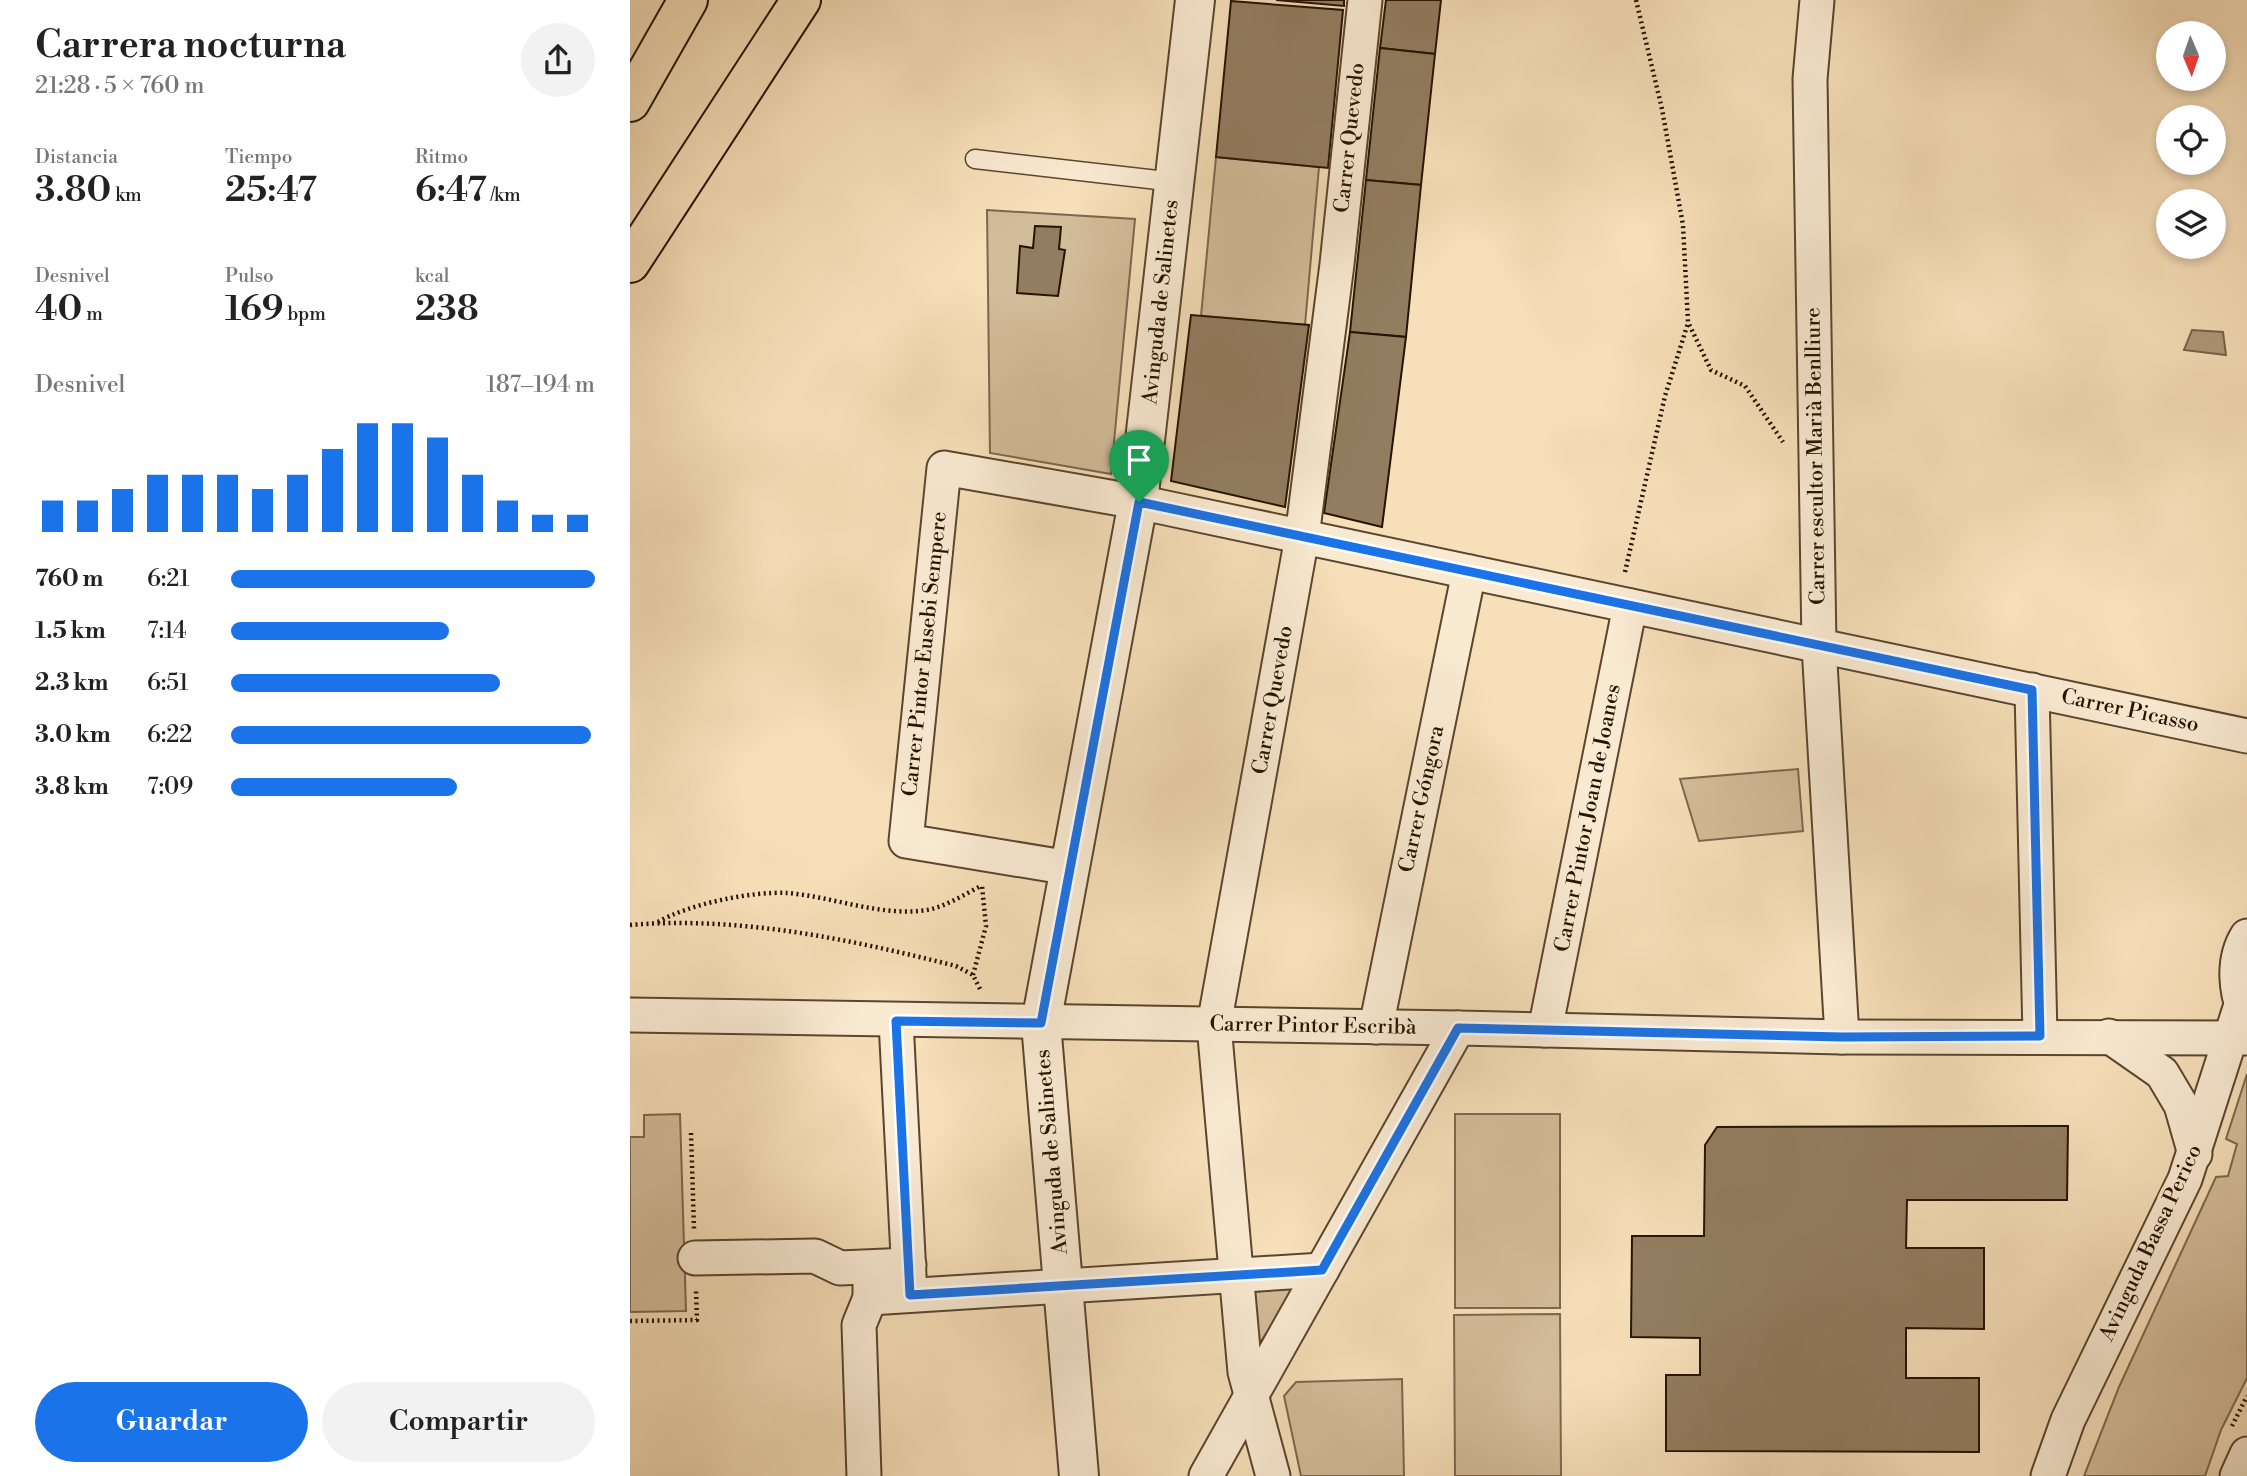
<!DOCTYPE html>
<html lang="es">
<meta charset="utf-8">
<style>
body{margin:0;font-family:"Libre Bodoni",serif;background:#f2f2f2;color:#222;height:100vh;display:flex;flex-direction:column;font-size:26px;white-space:nowrap}
*{box-sizing:border-box;margin:0}
p{font-size:23px;color:#767676}
.icon{flex:none;width:38px;height:38px;fill:none;stroke:currentColor;stroke-width:2;stroke-linecap:round;stroke-linejoin:round}
.map{position:relative;flex:1;overflow:hidden}
.drawer{display:flex;flex-direction:column;background:#fff;width:630px}
.drawer>*{flex:none}
.needle{width:46px;rotate:178deg}
.tools{position:absolute;left:1526px;top:21px;display:grid;gap:14px}
.tools a{display:grid;place-items:center;width:70px;height:70px;border-radius:50%;background:#fff;box-shadow:0 4px 10px #0003;font-size:35px}
.pin{position:absolute;display:grid;place-items:center;width:60px;height:60px;color:#fff;margin:-72px -30px;border-radius:50% 50% 50% 0;rotate:-45deg;box-shadow:0 0 7px #0007}
.pin .icon{rotate:45deg}
.round{display:grid;place-items:center;flex:none;width:74px;height:74px;border-radius:37px;background:#f2f2f2}
.head{display:flex;align-items:center;justify-content:space-between;height:119px;padding:0 35px}
h1{font-size:38px;font-weight:600;line-height:52px}
.stats{display:grid;grid-template-columns:repeat(3,1fr);gap:10px;height:119px;padding:7px 35px}
.stats div{display:grid;align-content:center}
.stats b{font-size:35px;font-weight:600}
.stats small{font-size:19px;font-weight:400}
.stats p{font-size:19px}
.chart{height:196px;padding:14px 35px}
.chart p{display:flex;justify-content:space-between}
.chart svg{width:100%;height:126px;margin-top:7px;stroke:#1a73e8;stroke-width:6}
.cta{display:flex;gap:14px;margin-top:auto;padding:14px 35px}
.cta a{flex:1;height:80px;border-radius:42px;background:#1a73e8;color:#fff;font-size:28px;font-weight:600;line-height:80px;text-align:center}
.cta a+a{background:#f2f2f2;color:#222}
ul{padding:0 35px;list-style:none;font-size:23px}
li{display:grid;grid-template-columns:112px 84px 1fr;align-items:center;height:52px}
li i{height:18px;border-radius:9px;background:#1a73e8}
main{display:flex;flex:1;min-height:0}
.map>svg:first-child{display:block}
.green{fill:#d3bc9a;stroke:#7c684d;stroke-width:2}
.water{fill:#af9a7a;stroke:#786449;stroke-width:2}
.building{fill:#927d60;stroke:#261300;stroke-width:2}
.lines{fill:none;stroke-linecap:round;stroke-linejoin:round}
.service-casing{stroke:#5a462e;stroke-width:21}
.minor-casing{stroke:#5a462e;stroke-width:37}
.tertiary-casing{stroke:#5a462e;stroke-width:42}
.motorway-casing{stroke:#261300;stroke-width:42}
.path{stroke:#261300;stroke-width:4.5;stroke-dasharray:2 3.5;stroke-linecap:butt}
.service{stroke:#f9ead2;stroke-width:18}
.minor{stroke:#f9ead2;stroke-width:33}
.tertiary{stroke:#f9ead2;stroke-width:38}
.motorway{stroke:#f6dfb9;stroke-width:38}
.route-casing{stroke:#fff;stroke-width:14}
.route{stroke:#1a73e8;stroke-width:9}
.labels{text-anchor:middle;dominant-baseline:central;stroke-width:7;stroke-linejoin:round;paint-order:stroke}
.street-label{font-size:21px;fill:#261300;stroke:#f9ead2}
</style>
<main>
<section class="drawer">
<div class="head"><div><h1>Carrera nocturna</h1><p>21:28 · 5 × 760 m</p></div><a class="round"><svg class="icon" aria-label="share" viewBox="0 0 24 24"><path d="M12 15V3M7 8l5-5 5 5M5 13v7h14v-7"/></svg></a></div>
<div class="stats">
<div><p>Distancia</p><b>3.80<small> km</small></b></div>
<div><p>Tiempo</p><b>25:47</b></div>
<div><p>Ritmo</p><b>6:47<small> /km</small></b></div>
</div>
<div class="stats">
<div><p>Desnivel</p><b>40<small> m</small></b></div>
<div><p>Pulso</p><b>169<small> bpm</small></b></div>
<div><p>kcal</p><b>238</b></div>
</div>
<div class="chart"><p><span>Desnivel</span>187–194 m</p>
<svg viewBox="0 0 160 44" preserveAspectRatio="none"><path d="M5 44V33M15 44V33M25 44V29M35 44V24M45 44V24M55 44V24M65 44V29M75 44V24M85 44V15M95 44V6M105 44V6M115 44V11M125 44V24M135 44V33M145 44V38M155 44V38"/></svg>
</div>
<ul>
<li><b>760 m</b>6:21<i style="width:100%"></i></li>
<li><b>1.5 km</b>7:14<i style="width:60%"></i></li>
<li><b>2.3 km</b>6:51<i style="width:74%"></i></li>
<li><b>3.0 km</b>6:22<i style="width:99%"></i></li>
<li><b>3.8 km</b>7:09<i style="width:62%"></i></li>
</ul>
<div class="cta"><a>Guardar</a><a>Compartir</a></div>
</section>
<div class="map">
<svg width="1617" height="1476" viewBox="0 0 1617 1476">
<rect width="100%" height="100%" fill="#f6dfb9"/>
<filter id="stains"><feTurbulence type="fractalNoise" baseFrequency=".00286" numOctaves="4"/><feColorMatrix values="0 0 0 0 .2 0 0 0 0 .09 0 0 0 0 .02 0 0 0 .5 -.17"/></filter>
<radialGradient id="worn" r=".72"><stop offset=".6" stop-color="#630" stop-opacity="0"/><stop offset="1" stop-color="#630" stop-opacity=".3"/></radialGradient>
<g class="green">
<polygon points="586,157 689,167 675,325 571,316"/>
<polygon points="357,210 505,219 481,474 360,453"/>
<polygon points="1168,769 1173,831 1069,841 1050,779"/>
<polygon points="1617,1074 1617,1378 1591,1430 1575,1476 1454,1476 1489,1387 1586,1177 1598,1176 1607,1144 1596,1139"/>
<polygon points="50,1114 56,1311 0,1312 0,1137 14,1137 14,1115"/>
<rect x="825" y="1114" width="105" height="194"/>
<polygon points="668,1286 623,1353 618,1293"/>
<polygon points="930,1314 931,1476 825,1476 824,1315"/>
<polygon points="772,1379 774,1476 671,1476 654,1396 666,1382"/>
</g>
<polygon class="water" points="1562,330 1593,332 1596,355 1554,350"/>
<g class="building">
<polygon points="646,0 714,0 714,6"/>
<polygon points="756,0 811,0 805,54 750,48"/>
<polygon points="601,1 713,10 698,168 586,157"/>
<polygon points="750,48 805,54 791,185 736,180"/>
<polygon points="736,180 791,185 776,337 720,332"/>
<polygon points="405,226 431,227 429,249 435,250 428,296 387,293 390,246 403,248"/>
<polygon points="561,315 679,325 655,507 541,481"/>
<polygon points="720,332 776,337 752,527 694,513"/>
<polygon points="1438,1126 1437,1200 1277,1200 1276,1248 1354,1248 1354,1329 1276,1328 1276,1378 1349,1378 1349,1452 1036,1451 1036,1375 1070,1375 1070,1338 1001,1337 1002,1236 1074,1236 1075,1145 1087,1127"/>
</g>
<g class="lines">
<defs>
<polyline id="service" points="345,159 545,182"/>
<g id="minor">
<polyline points="1187,0 1180,79 1189,646 1212,1037"/>
<polyline points="1402,690 1410,1036"/>
<polyline points="440,868 276,841 314,468 508,502 1617,736"/>
<path d="M 1617,936 C 1602,960 1605,993 1617,1018"/>
<polyline points="0,1015 828,1028 1212,1037 1617,1038"/>
<polyline points="266,1021 280,1295"/>
<polyline points="746,1027 839,572"/>
<polyline points="915,1030 1000,606"/>
<polyline points="1479,1036 1532,1073 1551,1105 1565,1154"/>
<polyline points="65,1258 185,1256 210,1268 279,1265"/>
<polyline points="240,1298 692,1270"/>
<polyline points="234,1476 229,1325 240,1298 240,1277"/>
<polyline points="576,1476 828,1028"/>
<polyline points="643,1476 615,1372 584,1025 672,537 707,264 735,0"/>
<polyline points="1418,1476 1438,1420 1555,1179 1611,1005"/>
<polyline points="1607,1476 1617,1454"/>
</g>
<polyline id="tertiary" points="449,1476 411,1023 508,502 565,0"/>
<g id="motorway">
<polyline points="0,102 58,0"/>
<polyline points="0,263 171,0"/>
</g>
</defs>
<use href="#service" class="service-casing"/>
<use href="#minor" class="minor-casing"/>
<use href="#tertiary" class="tertiary-casing"/>
<use href="#motorway" class="motorway-casing"/>
<g class="path">
<polyline points="1006,0 1032,109 1053,225 1058,322 1081,370 1115,386 1153,442"/>
<polyline points="995,572 1035,396 1058,323"/>
<path d="M 28,922 C 59,904 122,891 158,893 C 204,897 251,917 297,910 C 315,907 335,894 351,886"/>
<path d="M 0,925 C 110,916 219,939 326,966 L 343,975 L 350,989"/>
<polyline points="343,975 356,926 352,886"/>
<polyline points="61,1133 64,1229"/>
<polyline points="0,1321 67,1320 66,1290"/>
<polyline points="1602,1426 1617,1396"/>
</g>
<use href="#service" class="service"/>
<use href="#minor" class="minor"/>
<use href="#tertiary" class="tertiary"/>
<use href="#motorway" class="motorway"/>
</g>
<g class="lines">
<defs>
<polygon id="route" points="509,502 1402,690 1410,1036 1212,1037 828,1028 692,1270 280,1295 266,1021 411,1023"/>
</defs>
<use href="#route" class="route-casing"/>
<use href="#route" class="route"/>
</g>
<g class="labels">
<g class="street-label">
<text transform="translate(720 138) rotate(-84)">Carrer Quevedo</text>
<text transform="translate(531 302) rotate(-84)">Avinguda de Salinetes</text>
<text transform="translate(1186 456) rotate(-91)">Carrer escultor Marià Benlliure</text>
<text transform="translate(295 654) rotate(-84)">Carrer Pintor Eusebi Sempere</text>
<text transform="translate(643 700) rotate(-80)">Carrer Quevedo</text>
<text transform="translate(1500 711) rotate(12)">Carrer Picasso</text>
<text transform="translate(792 799) rotate(-78)">Carrer Góngora</text>
<text transform="translate(958 818) rotate(-79)">Carrer Pintor Joan de Joanes</text>
<text transform="translate(683 1026) rotate(1)">Carrer Pintor Escribà</text>
<text transform="translate(422 1152) rotate(-95)">Avinguda de Salinetes</text>
<text transform="translate(1521 1243) rotate(-65)">Avinguda Bassa Perico</text>
</g>
</g>
<rect width="100%" height="100%" filter="url(#stains)"/>
<rect width="100%" height="100%" fill="url(#worn)"/>
</svg>
<div class="tools">
<a><svg class="needle" viewBox="-14 -14 28 28"><path d="M0-13l5 13h-10z" fill="#e53935"/><path d="M0 13l5-13h-10z" fill="#767676"/></svg></a>
<a><svg class="icon" aria-label="locate" viewBox="0 0 24 24"><circle cx="12" cy="12" r="6"/><path d="M12 2v4M12 18v4M2 12h4M18 12h4"/></svg></a>
<a><svg class="icon" aria-label="layers" viewBox="0 0 24 24"><path d="M12 4l9 5-9 5-9-5zM3 14l9 5 9-5"/></svg></a>
</div>
<div class="pin" style="left:509px;top:502px;background:#1e9e55"><svg class="icon" aria-label="arrive" viewBox="0 0 24 24"><path d="M6 21V4h12l-3 4 3 4H6"/></svg></div>
</div>
</main>
